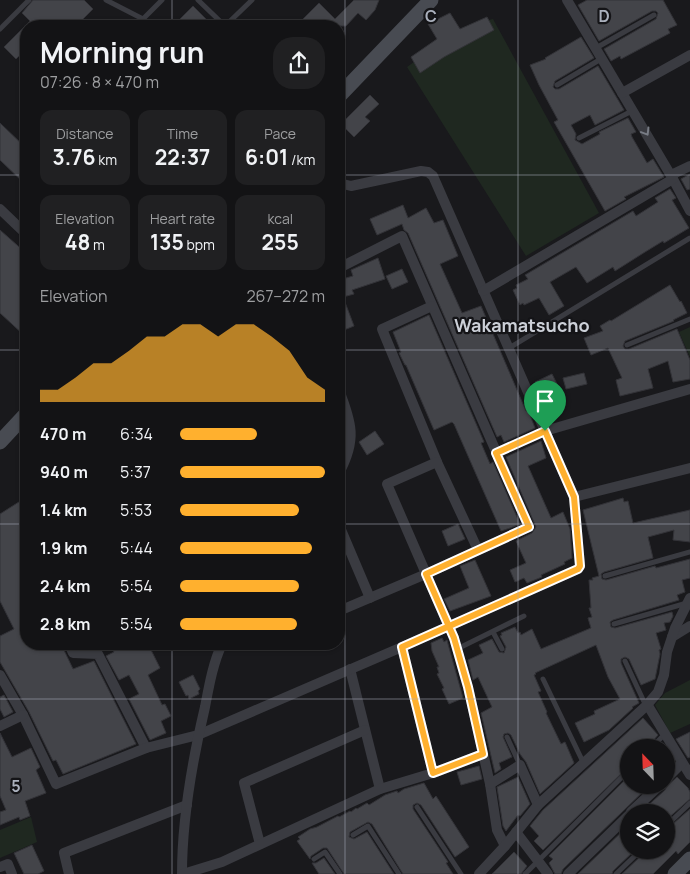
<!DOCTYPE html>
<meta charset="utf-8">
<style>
body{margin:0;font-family:Manrope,sans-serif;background:#202022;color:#f1f3f6;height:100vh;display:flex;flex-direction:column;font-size:19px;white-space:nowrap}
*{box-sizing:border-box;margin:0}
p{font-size:16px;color:#9d9ea0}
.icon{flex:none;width:28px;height:28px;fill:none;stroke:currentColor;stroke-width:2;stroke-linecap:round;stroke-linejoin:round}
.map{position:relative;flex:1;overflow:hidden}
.drawer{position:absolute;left:20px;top:20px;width:325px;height:630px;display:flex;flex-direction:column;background:#131315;border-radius:20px;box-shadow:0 1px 4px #0004,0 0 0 1px #323234}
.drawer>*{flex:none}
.needle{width:32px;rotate:337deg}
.buttons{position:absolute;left:620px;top:739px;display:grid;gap:10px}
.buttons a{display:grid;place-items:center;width:55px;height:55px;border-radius:50%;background:#131315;box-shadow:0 1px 4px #0004,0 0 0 1px #323234;font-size:25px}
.pin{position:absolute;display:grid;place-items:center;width:42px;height:42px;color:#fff;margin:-51px -21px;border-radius:50% 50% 50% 0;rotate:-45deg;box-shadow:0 0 5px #0007}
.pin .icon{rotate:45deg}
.round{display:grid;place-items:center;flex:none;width:52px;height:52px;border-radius:20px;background:#202022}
.summary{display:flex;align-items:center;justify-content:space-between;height:85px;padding:0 20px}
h1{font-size:28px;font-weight:700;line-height:38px}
.stats{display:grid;grid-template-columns:repeat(3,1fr);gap:8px;height:85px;padding:5px 20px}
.stats div{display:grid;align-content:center;border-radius:12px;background:#202022;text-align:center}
.stats b{font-size:21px;font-weight:700}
.stats small{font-size:14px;font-weight:400}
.stats p{font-size:14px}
.chart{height:140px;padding:10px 20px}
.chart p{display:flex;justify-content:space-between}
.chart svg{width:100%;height:90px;margin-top:5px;fill:#ffb02e;opacity:.7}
ul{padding:0 20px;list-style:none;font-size:16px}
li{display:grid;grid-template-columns:80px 60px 1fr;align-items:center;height:38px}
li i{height:12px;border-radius:6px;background:#ffb02e}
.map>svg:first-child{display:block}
.green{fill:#1f2820}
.building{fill:#434449;stroke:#333338}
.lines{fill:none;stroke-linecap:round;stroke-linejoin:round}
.lane{stroke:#3a3b41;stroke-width:5}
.street{stroke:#3a3b41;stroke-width:10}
.secondary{stroke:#484b52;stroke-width:15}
.oneway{stroke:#787c85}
.route-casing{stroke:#fff;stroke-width:10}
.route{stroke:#ffb02e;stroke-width:6}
.grid{fill:none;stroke:#abb1bd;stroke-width:1;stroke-opacity:0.55}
.labels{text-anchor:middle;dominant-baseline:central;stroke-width:4.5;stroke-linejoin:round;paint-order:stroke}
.quarter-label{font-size:18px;font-weight:bold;fill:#ccd0d8;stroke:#141417}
.grid-label{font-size:16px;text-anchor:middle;font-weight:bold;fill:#abb1bd;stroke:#141417;stroke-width:4.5;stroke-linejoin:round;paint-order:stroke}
</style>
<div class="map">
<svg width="690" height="874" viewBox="0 0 690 874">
<rect width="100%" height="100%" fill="#19191c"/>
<g class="green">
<polygon points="487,17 489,20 493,19 599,213 526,256 407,67 414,62 411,57 439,38"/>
<polygon points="690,327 690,357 679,332"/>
<polygon points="690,680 690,724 670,733 655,705 665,693"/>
<polygon points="31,817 37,842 0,858 0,830"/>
</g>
<g class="building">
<polygon points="33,0 84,0 93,9 76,26 69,19 62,26 55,21 50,26 26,26 26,49 16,59 4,47 30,21 22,13"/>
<polygon points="354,0 379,0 375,10 366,20 358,13 346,26 311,26 303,19 319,3 335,19"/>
<polygon points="587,0 663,0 677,25 668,29 670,33 621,59 620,56 611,61 604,49 656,19 658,13 656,11 652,11 599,41 578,5"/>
<polygon points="193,6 213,26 173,26"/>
<polygon points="450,13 460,29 487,17 494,30 444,57 420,73 411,57 437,39 428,24"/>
<polygon points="581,37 594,58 555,81 553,87 555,89 559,89 598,66 624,110 595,125 590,115 571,125 576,134 575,140 582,144 600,134 599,132 628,118 636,132 631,134 632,137 647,163 653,159 664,177 624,197 626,199 605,211 554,122 558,120 539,85 530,65 546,59 545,58"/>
<polygon points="370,95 379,104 365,117 370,121 354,137 341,124"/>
<polygon points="0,123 26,148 26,185 0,160"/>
<polygon points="690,174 690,189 687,190 681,179"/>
<polygon points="670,189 676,198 672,200 689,228 664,243 663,241 645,252 615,271 613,267 587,283 576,267 550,282 564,306 549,315 539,298 524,305 523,303 520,305 513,290 517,288 516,285 528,279 525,275 633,211 636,216 658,202 655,198"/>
<polygon points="403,205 408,218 426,208 434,223 443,220 458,256 440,264 462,313 481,306 526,411 528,410 535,428 504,442 501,435 497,437 408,233 404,230 402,224 377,235 370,219"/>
<polygon points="0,230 26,253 26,337 0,313"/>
<polygon points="378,258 385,279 352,290 354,294 343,297 354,326 339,332 339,280 353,276 351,270"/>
<polygon points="402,269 408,282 392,289 386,276"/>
<polygon points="670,285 680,302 681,301 687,313 673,320 674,321 625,341 623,346 625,349 629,349 677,329 690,360 690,379 673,382 668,361 648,369 653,388 620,396 616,380 622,378 608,348 591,355 584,338 603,331 600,326 610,320 611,321"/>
<polygon points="429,315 484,442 481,443 490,464 493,462 520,524 510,528 501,531 454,424 452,422 434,430 406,365 405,365 399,353 401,352 393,332"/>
<polygon points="584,373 587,384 566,389 563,378"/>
<polygon points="552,374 558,386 541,394 535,382"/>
<polygon points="375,431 384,444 367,455 359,442"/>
<polygon points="541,441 546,458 528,466 551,518 563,512 570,529 572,558 564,562 565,564 541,575 542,577 527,583 524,578 515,582 510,570 526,563 516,541 532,533 536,527 506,457"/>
<polygon points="623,498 624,502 628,501 633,523 690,510 690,542 673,540 674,530 648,537 653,558 604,572 601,574 602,579 606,580 655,566 656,568 690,559 690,578 682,580 685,592 677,595 679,600 613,620 610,622 611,627 615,628 672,612 673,616 670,622 664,623 666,630 656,633 661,649 659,650 660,654 655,679 641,685 629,659 625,657 621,659 621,663 639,703 632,707 633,708 609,730 584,742 575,723 595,714 594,711 620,699 608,677 596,645 535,673 536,674 534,675 541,691 538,692 547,712 546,713 561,744 565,742 574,763 540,794 526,762 520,754 511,735 508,733 504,734 503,737 512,757 499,763 501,769 495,773 481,713 492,707 478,677 473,680 468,660 483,653 479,645 492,639 499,652 504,653 506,647 500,636 502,635 501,633 515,627 518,633 520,632 521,635 532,629 541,649 591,628 588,618 592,617 589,608 591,608 589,580 593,580 592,578 599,576 583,510"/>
<polygon points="22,500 26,507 26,644 61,644 73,669 94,661 136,744 63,774 56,760 53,761 29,712 0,662 0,636 14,629 0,601 0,514"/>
<polygon points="458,524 465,539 448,546 442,531"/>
<polygon points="475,560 491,596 450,611 444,599 469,588 460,566"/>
<polygon points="442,638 444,642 447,640 448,644 463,698 449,704 442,689 444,688 437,674 439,673 437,667 439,667 432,651 431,643"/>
<polygon points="110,644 148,644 160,668 148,675 162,705 165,704 171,716 161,721 166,733 150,740 129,699 139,694 129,675 119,680 106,656 114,652"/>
<polygon points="193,675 200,689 198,691 199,694 189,699 188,695 186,696 179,682"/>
<polygon points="4,695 13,712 4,717 0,709 0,697"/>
<polygon points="643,718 658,735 647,748 629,748 629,766 543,850 534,841 539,836 530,826 543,810"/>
<polygon points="690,732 690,757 688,758 676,739"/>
<polygon points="0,733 12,757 31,748 40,767 36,770 46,793 25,801 30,816 20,820 19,817 0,825 0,812 6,810 0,796"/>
<polygon points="479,766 482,779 461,785 457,772"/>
<polygon points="629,776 629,785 650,785 563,869 561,874 555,874 549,863 553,859 549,856"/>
<polygon points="518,777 530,804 520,816 518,815 506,831 503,826 497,787"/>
<polygon points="677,777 688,788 690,792 690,799 666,820 666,812 641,812 665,790 667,786"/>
<polygon points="424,783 433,799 436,796 469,847 455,857 421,805 417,803 413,805 413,809 448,862 446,863 453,874 403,874 372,824 368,822 350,832 349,837 354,839 367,832 394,874 344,874 327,848 323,848 311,856 310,859 297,841 300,839 298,837 310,829 317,827 338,816 339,817 350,811 351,812 356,808 357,809 367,803 369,805 385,795 397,791 398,793 404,789"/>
<polygon points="690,809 690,842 678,854 676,851 653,874 622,874 644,853 645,850 666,850 666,830"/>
<polygon points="629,825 629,850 635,850 613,871 612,874 578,874"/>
<polygon points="32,845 44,871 38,874 24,874 14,853"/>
<polygon points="514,852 527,866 521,874 492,874"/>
<polygon points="324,858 335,874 319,874 312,863 316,863"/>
</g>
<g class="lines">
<g class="lane">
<polyline points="106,0 143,19 162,0"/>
<polyline points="198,0 225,26"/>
<polyline points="225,26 252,0"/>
<polyline points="0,29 29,0"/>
<polyline points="596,48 654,15"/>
<polyline points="557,85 601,59"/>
<polyline points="579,138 632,111"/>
<polyline points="627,345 690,319"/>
<polyline points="509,348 690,238"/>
<polyline points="605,576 690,552"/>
<polyline points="614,624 687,603"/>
<polyline points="493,632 502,649"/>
<polyline points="457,649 524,616"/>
<polyline points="625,661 646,706"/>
<polyline points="543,679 584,764"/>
<polyline points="507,737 520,765"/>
<polyline points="651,748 665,734"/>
<polyline points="417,807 461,874"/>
<polyline points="666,826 690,803"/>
<polyline points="353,835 368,826 399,874"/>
<polyline points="314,859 325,852 340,874"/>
<polyline points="525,874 629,770"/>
<polyline points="616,874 641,850"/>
</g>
<g class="street">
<polyline points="567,0 673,179 690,211"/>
<polyline points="622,93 690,55"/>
<polyline points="671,175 690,166"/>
<polyline points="339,180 343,184 351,186 421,171 428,172 433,176 545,431 690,389"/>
<polyline points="0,209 26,234"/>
<polyline points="339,268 402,236 529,527 426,574 339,611"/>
<polyline points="483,291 673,179"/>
<polyline points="432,306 382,329 437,462"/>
<path d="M 339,390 C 352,423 357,440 339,473"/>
<polyline points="496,453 545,431 574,497 690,468"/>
<polyline points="339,525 370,598"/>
<polyline points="478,550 437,462 387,484 454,638 468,687 490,784 497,830 505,846"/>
<polyline points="672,637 690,626"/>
<polyline points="69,644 73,653 98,654 146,748"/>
<polyline points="402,647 578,569 580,566 574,497"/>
<polyline points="350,669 380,789"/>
<polyline points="0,675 23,715 56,784 146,748 198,735 402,647 433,773"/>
<polyline points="647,704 690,775"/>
<polyline points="0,726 23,715"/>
<polyline points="666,779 682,763"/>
<polyline points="490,784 520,765 538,805"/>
<polyline points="631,812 660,785"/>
<polyline points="516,832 548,874"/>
<polyline points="260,844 244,783 365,730"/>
<polyline points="0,867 8,864 12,874"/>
<polyline points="69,874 64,853 187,805"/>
<path d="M 182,874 C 182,817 192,762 205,707 C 209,686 213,663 222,644"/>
<polyline points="183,874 222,862 380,789 433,773 483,754"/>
<polyline points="479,874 505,846 538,805 646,706 658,692 664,675 667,652 675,628 690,598"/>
<polyline points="568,874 629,815"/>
</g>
<g class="secondary">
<polyline points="339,96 431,0"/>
<polyline points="0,442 26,414"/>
<polyline points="675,874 690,859"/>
</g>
</g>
<defs><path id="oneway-chevron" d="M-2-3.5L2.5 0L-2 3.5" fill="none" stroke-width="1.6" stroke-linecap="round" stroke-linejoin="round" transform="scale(1.25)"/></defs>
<use class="oneway" href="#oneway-chevron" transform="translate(646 132) rotate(59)"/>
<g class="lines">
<defs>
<polyline id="route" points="545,431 496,453 529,527 426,574 454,638 468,687 483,754 433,773 402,647 578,569 580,566 574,497 545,431"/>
</defs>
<use href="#route" class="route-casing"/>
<use href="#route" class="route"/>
</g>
<path class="grid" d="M 172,0 L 172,26M 345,0 L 345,874M 518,0 L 518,874M 0,175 L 26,175M 339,175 L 690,175M 0,350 L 26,350M 339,350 L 690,350M 0,524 L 26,524M 339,524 L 690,524M 172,644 L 172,874M 0,699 L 690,699"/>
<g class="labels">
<g class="quarter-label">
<text x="522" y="325">Wakamatsucho</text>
</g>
</g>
<g class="grid-label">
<text x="431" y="22">C</text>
<text x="604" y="22">D</text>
<text x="16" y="792">5</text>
</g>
</svg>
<div class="buttons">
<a><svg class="needle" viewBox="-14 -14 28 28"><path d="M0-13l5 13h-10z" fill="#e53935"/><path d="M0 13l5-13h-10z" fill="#9d9ea0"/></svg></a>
<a><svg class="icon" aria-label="layers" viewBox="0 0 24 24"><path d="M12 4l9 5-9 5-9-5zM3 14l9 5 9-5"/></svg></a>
</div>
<div class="pin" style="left:545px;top:431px;background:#1e9e55"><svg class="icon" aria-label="arrive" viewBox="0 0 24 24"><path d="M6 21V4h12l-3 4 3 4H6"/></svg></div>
<section class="drawer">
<div class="summary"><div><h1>Morning run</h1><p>07:26 · 8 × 470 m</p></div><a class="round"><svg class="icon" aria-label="share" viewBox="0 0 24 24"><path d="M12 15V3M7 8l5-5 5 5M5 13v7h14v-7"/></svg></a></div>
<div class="stats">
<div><p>Distance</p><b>3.76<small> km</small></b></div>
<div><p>Time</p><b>22:37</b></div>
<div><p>Pace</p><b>6:01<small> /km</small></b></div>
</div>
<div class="stats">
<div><p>Elevation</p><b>48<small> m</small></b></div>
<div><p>Heart rate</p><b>135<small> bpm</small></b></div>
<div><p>kcal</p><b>255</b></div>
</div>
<div class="chart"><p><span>Elevation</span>267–272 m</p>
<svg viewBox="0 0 160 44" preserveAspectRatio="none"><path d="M0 44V38L10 38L20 32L30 25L40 25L50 19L60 12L70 12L80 6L90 6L100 12L110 6L120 6L130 12L140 19L150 32L160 38V44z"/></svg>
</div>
<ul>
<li><b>470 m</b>6:34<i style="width:53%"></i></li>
<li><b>940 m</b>5:37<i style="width:100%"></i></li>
<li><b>1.4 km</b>5:53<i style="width:82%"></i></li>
<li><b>1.9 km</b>5:44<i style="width:91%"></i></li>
<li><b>2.4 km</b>5:54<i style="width:82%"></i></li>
<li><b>2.8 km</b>5:54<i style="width:81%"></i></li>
</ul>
</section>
</div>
